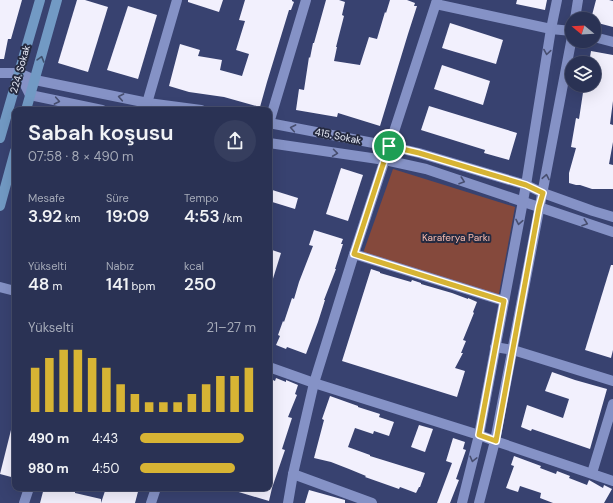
<!DOCTYPE html>
<html lang="tr">
<meta charset="utf-8">
<style>
body{margin:0;font-family:"DM Sans",sans-serif;background:#363e5e;color:#f1f3f6;height:100vh;display:flex;flex-direction:column;font-size:15px;white-space:nowrap}
*{box-sizing:border-box;margin:0}
p{font-size:13px;color:#a5aab8}
.icon{flex:none;width:22px;height:22px;fill:none;stroke:currentColor;stroke-width:2;stroke-linecap:round;stroke-linejoin:round}
.map{position:relative;flex:1;overflow:hidden}
.side{position:absolute;left:12px;top:107px;width:260px;height:384px;display:flex;flex-direction:column;background:#2a3254;border-radius:8px;box-shadow:0 4px 16px #0002,0 0 0 1px #464d6b}
.side>*{flex:none}
.needle{width:26px;rotate:288deg}
.buttons{position:absolute;left:565px;top:12px;display:grid;gap:8px}
.buttons a{display:grid;place-items:center;width:36px;height:36px;border-radius:50%;background:#2a3254;box-shadow:0 4px 16px #0002,0 0 0 1px #464d6b;font-size:20px}
.pin{position:absolute;display:grid;place-items:center;width:34px;height:34px;color:#fff;margin:-17px;border:2px solid #fff;border-radius:50%;box-shadow:0 1px 4px #0007}
.round{display:grid;place-items:center;flex:none;width:42px;height:42px;border-radius:21px;background:#363e5e}
.head{display:flex;align-items:center;justify-content:space-between;height:68px;padding:0 16px}
h1{font-size:22px;font-weight:600;line-height:30px}
.figures{display:grid;grid-template-columns:repeat(3,1fr);gap:6px;height:68px;padding:4px 16px}
.figures div{display:grid;align-content:center}
.figures b{font-size:17px;font-weight:600}
.figures small{font-size:11px;font-weight:400}
.figures p{font-size:11px}
.chart{height:112px;padding:8px 16px}
.chart p{display:flex;justify-content:space-between}
.chart svg{width:100%;height:72px;margin-top:4px;stroke:#d7b434;stroke-width:6}
ul{padding:0 16px;list-style:none;font-size:13px}
li{display:grid;grid-template-columns:64px 48px 1fr;align-items:center;height:30px}
li i{height:10px;border-radius:5px;background:#d7b434}
.map>svg:first-child{display:block}
.green{fill:#85493c}
.building{fill:#f2f0fd}
.lines{fill:none;stroke-linecap:round;stroke-linejoin:round}
.street{stroke:#8592c6;stroke-width:10}
.secondary{stroke:#729ac4;stroke-width:10}
.oneway{stroke:#474e6f}
.oneway2{stroke:#40516e}
.route-casing{stroke:#fff;stroke-width:8}
.route{stroke:#d7b434;stroke-width:5}
.labels{text-anchor:middle;dominant-baseline:central;stroke-width:4;stroke-linejoin:round;paint-order:stroke}
.street-label{font-size:10px;fill:#ebeffa;stroke:#252a40}
.park-label{font-size:10px;fill:#fabcae;stroke:#252a40}
</style>
<div class="map">
<svg width="613" height="503" viewBox="0 0 613 503">
<rect width="100%" height="100%" fill="#384270"/>
<polygon class="green" points="393,169 515,207 498,299 362,256"/>
<g class="building">
<polygon points="0,0 22,0 11,39 8,39 4,59 0,59"/>
<polygon points="77,0 85,0 108,7 88,72 58,63"/>
<polygon points="188,0 223,0 219,12 188,2"/>
<polygon points="245,0 292,0 292,1 294,2 291,10 289,10 267,82 260,107 224,97 189,92 169,86 180,44 200,50 198,56 222,60 220,70 242,76 249,54 236,50 245,21 239,20"/>
<polygon points="326,0 339,0 345,2 342,15 344,16 336,47 337,47 334,61 360,65 369,37 377,39 385,12 386,13 390,0 407,0 415,3 414,6 417,6 408,34 380,126 338,113 337,117 296,110 299,89 304,90 309,57 310,58 313,43 314,43"/>
<polygon points="517,0 547,0 545,10 516,4"/>
<polygon points="596,0 609,0 613,1 613,27 594,22 594,19 591,19"/>
<polygon points="128,6 157,15 138,79 107,70"/>
<polygon points="450,23 503,40 496,64 442,48"/>
<polygon points="591,51 613,55 613,101 610,124 613,125 613,142 609,164 613,165 613,189 592,189 580,185 576,185 569,183 569,173 576,148 571,147 576,118 579,119 584,86 594,88 594,63 589,63"/>
<polygon points="442,65 490,81 483,105 434,89"/>
<polygon points="429,106 517,133 509,160 484,153 485,150 421,130"/>
<polygon points="341,168 363,175 348,221 326,214"/>
<polygon points="269,189 298,198 295,209 269,201"/>
<polygon points="314,230 343,239 341,244 343,244 335,269 336,269 324,300 325,300 318,322 306,354 287,347 286,349 276,345 280,336 278,335 283,321 284,322 292,298 294,299 299,282 313,246 309,245"/>
<polygon points="269,249 281,253 271,285 269,285"/>
<polygon points="611,265 613,265 613,350 611,358 585,350"/>
<polygon points="371,269 380,272 380,273 411,282 412,280 421,283 421,284 452,293 468,299 468,298 477,302 473,312 474,313 463,340 466,341 461,353 463,353 455,368 465,371 457,397 342,361"/>
<polygon points="552,372 575,380 607,389 590,449 532,429 531,431 521,427 527,405 563,418 569,399 545,391"/>
<polygon points="269,378 275,381 276,378 286,382 286,380 298,385 295,394 297,395 288,417 292,418 282,449 285,450 272,488 269,501 232,490 232,488 269,488"/>
<polygon points="330,396 358,406 358,407 380,414 379,417 394,422 389,436 374,431 373,434 355,428 348,447 370,455 370,456 425,473 420,487 419,487 416,493 400,487 399,489 365,477 366,476 349,469 331,462 314,458 324,420 322,419"/>
<polygon points="419,425 433,429 425,452 411,447"/>
<polygon points="12,426 15,426 15,478 0,474"/>
<polygon points="453,438 465,442 463,449 466,450 456,479 459,480 450,503 437,503 452,463 446,461"/>
<polygon points="514,456 541,466 540,468 556,474 557,471 570,476 569,478 587,485 589,480 603,488 604,485 612,489 604,503 553,503 540,498 541,493 520,486 518,492 506,488 514,466 511,465"/>
<polygon points="44,488 65,488 75,491 75,493 101,499 101,503 40,503"/>
<polygon points="106,488 139,488 135,503 101,503"/>
<polygon points="309,490 345,500 345,503 305,503"/>
</g>
<g class="lines">
<g class="street">
<polyline points="436,4 551,29 572,31"/>
<polyline points="575,19 578,0"/>
<polyline points="594,37 613,42"/>
<polyline points="0,73 19,73 35,80 148,103 201,110"/>
<polyline points="19,73 30,95 102,110"/>
<polyline points="145,110 177,0"/>
<polyline points="269,123 389,146 419,153 526,185 543,193 593,211 613,217"/>
<polyline points="269,123 306,0"/>
<polyline points="269,143 385,160 426,169 613,232"/>
<polyline points="354,254 504,301"/>
<polyline points="0,287 15,291"/>
<polyline points="495,347 513,350 613,381"/>
<polyline points="269,367 314,383 479,435 495,441 613,481"/>
<polyline points="592,473 613,404"/>
<polyline points="293,474 372,503"/>
<polyline points="24,503 29,488"/>
<polyline points="151,503 156,488"/>
<polyline points="288,503 293,474 314,383 354,254 437,0"/>
<polyline points="462,503 479,435 526,185 551,29 557,0"/>
<polyline points="479,503 495,441 572,37"/>
</g>
<g class="secondary">
<polyline points="26,110 57,0"/>
<polyline points="0,138 40,0"/>
<polyline points="0,206 15,151"/>
</g>
</g>
<defs><path id="oneway-chevron" d="M-2-3.5L2.5 0L-2 3.5" fill="none" stroke-width="1.6" stroke-linecap="round" stroke-linejoin="round"/></defs>
<g class="oneway">
<use href="#oneway-chevron" transform="translate(547 52) rotate(99)"/>
<use href="#oneway-chevron" transform="translate(121 97) rotate(-169)"/>
<use href="#oneway-chevron" transform="translate(57 101) rotate(11)"/>
<use href="#oneway-chevron" transform="translate(293 128) rotate(-169)"/>
<use href="#oneway-chevron" transform="translate(335 153) rotate(8)"/>
<use href="#oneway-chevron" transform="translate(546 177) rotate(-79)"/>
<use href="#oneway-chevron" transform="translate(462 181) rotate(19)"/>
<use href="#oneway-chevron" transform="translate(519 222) rotate(101)"/>
<use href="#oneway-chevron" transform="translate(585 223) rotate(19)"/>
<use href="#oneway-chevron" transform="translate(473 459) rotate(104)"/>
</g>
<use class="oneway2" href="#oneway-chevron" transform="translate(41 59) rotate(-74)"/>
<g class="lines">
<defs>
<polygon id="route" points="389,146 419,153 526,185 543,193 539,207 496,441 479,435 504,301 354,254"/>
</defs>
<use href="#route" class="route-casing"/>
<use href="#route" class="route"/>
</g>
<g class="labels">
<g class="street-label">
<text transform="translate(20 69) rotate(-74)">224. Sokak</text>
<text transform="translate(338 136) rotate(11)">415. Sokak</text>
</g>
<g class="park-label">
<text x="456" y="237">Karaferya Parkı</text>
</g>
</g>
</svg>
<div class="buttons">
<a><svg class="needle" viewBox="-14 -14 28 28"><path d="M0-13l5 13h-10z" fill="#e53935"/><path d="M0 13l5-13h-10z" fill="#a5aab8"/></svg></a>
<a><svg class="icon" aria-label="layers" viewBox="0 0 24 24"><path d="M12 4l9 5-9 5-9-5zM3 14l9 5 9-5"/></svg></a>
</div>
<div class="pin" style="left:389px;top:146px;background:#1e9e55"><svg class="icon" aria-label="arrive" viewBox="0 0 24 24"><path d="M6 21V4h12l-3 4 3 4H6"/></svg></div>
<section class="side">
<div class="head"><div><h1>Sabah koşusu</h1><p>07:58 · 8 × 490 m</p></div><a class="round"><svg class="icon" aria-label="share" viewBox="0 0 24 24"><path d="M12 15V3M7 8l5-5 5 5M5 13v7h14v-7"/></svg></a></div>
<div class="figures">
<div><p>Mesafe</p><b>3.92<small> km</small></b></div>
<div><p>Süre</p><b>19:09</b></div>
<div><p>Tempo</p><b>4:53<small> /km</small></b></div>
</div>
<div class="figures">
<div><p>Yükselti</p><b>48<small> m</small></b></div>
<div><p>Nabız</p><b>141<small> bpm</small></b></div>
<div><p>kcal</p><b>250</b></div>
</div>
<div class="chart"><p><span>Yükselti</span>21–27 m</p>
<svg viewBox="0 0 160 44" preserveAspectRatio="none"><path d="M5 44V17M15 44V11M25 44V6M35 44V6M45 44V11M55 44V17M65 44V27M75 44V33M85 44V38M95 44V38M105 44V38M115 44V33M125 44V27M135 44V22M145 44V22M155 44V17"/></svg>
</div>
<ul>
<li><b>490 m</b>4:43<i style="width:90%"></i></li>
<li><b>980 m</b>4:50<i style="width:82%"></i></li>
</ul>
</section>
</div>
